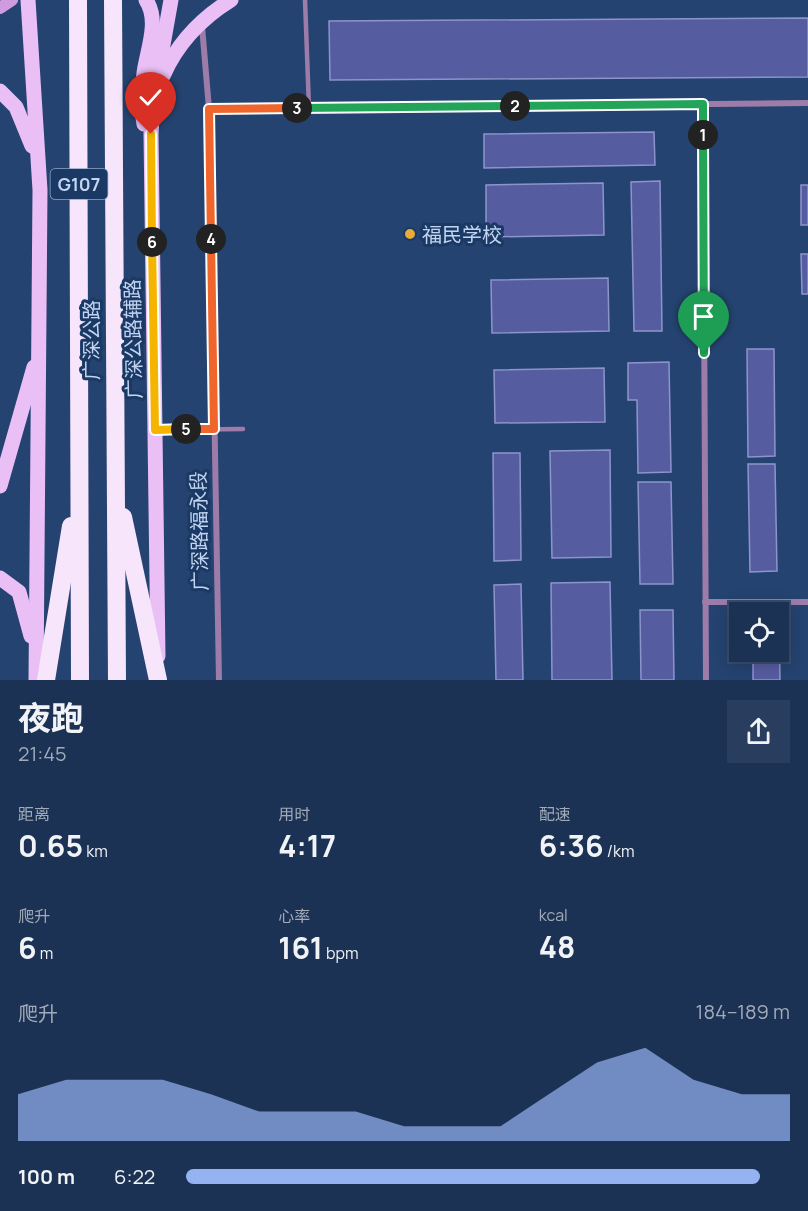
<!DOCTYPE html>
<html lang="zh">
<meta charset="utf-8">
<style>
body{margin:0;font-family:Manrope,"Noto Sans SC",sans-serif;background:#293e5e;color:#f1f3f6;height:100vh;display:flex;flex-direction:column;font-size:22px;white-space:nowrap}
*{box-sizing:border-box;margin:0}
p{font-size:20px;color:#a0aab8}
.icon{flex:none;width:33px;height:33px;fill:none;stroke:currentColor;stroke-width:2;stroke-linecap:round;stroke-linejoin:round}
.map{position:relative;height:680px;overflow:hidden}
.sheet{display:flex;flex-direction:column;background:#1c3254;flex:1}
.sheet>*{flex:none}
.controls{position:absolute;left:729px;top:602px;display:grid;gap:12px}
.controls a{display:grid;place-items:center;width:60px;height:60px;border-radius:0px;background:#1c3254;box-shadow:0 3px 15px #0003,0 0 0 2px #3a4d6b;font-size:30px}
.pin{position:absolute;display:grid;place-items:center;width:51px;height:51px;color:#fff;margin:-62px -26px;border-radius:50% 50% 50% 0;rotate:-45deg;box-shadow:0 0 6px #0007}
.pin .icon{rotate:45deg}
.km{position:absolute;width:30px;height:30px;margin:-15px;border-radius:50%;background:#222;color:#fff;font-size:16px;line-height:30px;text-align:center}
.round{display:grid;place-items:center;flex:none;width:63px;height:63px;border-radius:0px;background:#293e5e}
.overview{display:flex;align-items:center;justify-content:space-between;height:102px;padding:0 18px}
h1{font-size:33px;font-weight:700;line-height:45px}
.figures{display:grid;grid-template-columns:repeat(3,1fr);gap:9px;height:102px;padding:6px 18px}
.figures div{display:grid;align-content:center}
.figures b{font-size:30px;font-weight:700}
.figures small{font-size:16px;font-weight:400}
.figures p{font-size:16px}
.chart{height:168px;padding:12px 18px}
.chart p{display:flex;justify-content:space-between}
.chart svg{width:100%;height:108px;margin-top:6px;fill:#95b2f1;opacity:.7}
ul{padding:0 18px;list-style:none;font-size:20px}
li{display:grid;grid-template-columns:96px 72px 1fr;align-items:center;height:45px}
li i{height:15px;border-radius:8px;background:#95b2f1}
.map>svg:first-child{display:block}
.building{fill:#565ca0;stroke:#8d94cd;stroke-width:1.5}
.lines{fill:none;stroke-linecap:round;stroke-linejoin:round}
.lane{stroke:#9e7ca9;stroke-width:4.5}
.street{stroke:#9e7ca9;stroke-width:6}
.secondary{stroke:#d19be1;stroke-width:12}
.primary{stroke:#e9bff5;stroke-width:15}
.highway{stroke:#f6e5fb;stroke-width:18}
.split-1-casing{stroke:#fff;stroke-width:12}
.split-2-casing{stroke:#fff;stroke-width:12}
.split-3-casing{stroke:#fff;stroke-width:12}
.split-4-casing{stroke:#fff;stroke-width:12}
.split-5-casing{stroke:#fff;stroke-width:12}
.split-6-casing{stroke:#fff;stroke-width:12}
.split-7-casing{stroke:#fff;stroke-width:12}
.split-1{stroke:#22a559;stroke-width:8}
.split-2{stroke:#22a559;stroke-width:8}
.split-3{stroke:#22a559;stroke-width:8}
.split-4{stroke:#f0652b;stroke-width:8}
.split-5{stroke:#f0652b;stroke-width:8}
.split-6{stroke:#f5b400;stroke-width:8}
.split-7{stroke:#f5b400;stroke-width:8}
.poi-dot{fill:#e9ab38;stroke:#1b3965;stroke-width:2}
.labels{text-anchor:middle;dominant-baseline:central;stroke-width:6;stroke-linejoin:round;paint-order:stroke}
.shield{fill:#1b3965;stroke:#90a6c6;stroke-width:1.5}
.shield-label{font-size:18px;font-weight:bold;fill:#c2d4ef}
.poi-label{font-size:20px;fill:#c2d4ef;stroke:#1b3965;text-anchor:start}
.street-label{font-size:20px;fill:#c2d4ef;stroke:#1b3965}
</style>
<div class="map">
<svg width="808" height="680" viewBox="0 0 808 680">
<rect width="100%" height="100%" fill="#254370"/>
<g class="building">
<polygon points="808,18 808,77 330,80 329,21"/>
<polygon points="654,132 655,165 484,168 484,134"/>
<polygon points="660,181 662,331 634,331 631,182"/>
<polygon points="603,183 604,235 486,237 486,185"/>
<rect x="801" y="185" width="7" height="40"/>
<polygon points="801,254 808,254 808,294 802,294"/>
<polygon points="608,278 609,331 492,333 491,280"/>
<polygon points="747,349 774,349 775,456 748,457"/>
<polygon points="669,362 671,472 638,473 637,400 628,400 628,363"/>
<polygon points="604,368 605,422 495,423 494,370"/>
<polygon points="610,450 611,557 552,558 550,451"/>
<polygon points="493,453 520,453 521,560 494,561"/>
<polygon points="748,464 775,464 777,571 750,572"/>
<polygon points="638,482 671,482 673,584 640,584"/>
<polygon points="610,582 612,680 552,680 551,583"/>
<polygon points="521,584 523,680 496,680 494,585"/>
<polygon points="640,610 673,610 674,680 641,680"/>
<polygon points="752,611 779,611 780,680 753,680 753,651 778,651 778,612"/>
</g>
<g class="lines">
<g class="lane">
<polyline points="305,0 309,108"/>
<polyline points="159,430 243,429"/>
</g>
<g class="street">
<polyline points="202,26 209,109 219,680"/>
<polyline points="703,104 706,680"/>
<polyline points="209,109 808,103"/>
<polyline points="705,602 808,602"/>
</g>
<polyline class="secondary" points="0,8 12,0"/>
<g class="primary">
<polyline points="28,0 40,190 36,680"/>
<path d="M 163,76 C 177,44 202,18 231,0"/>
<polyline points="0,91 16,107 32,146"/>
<path d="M 144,124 C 141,108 142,90 144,73 C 147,50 160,21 146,0"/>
<polyline points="0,486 34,367"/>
<polyline points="0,578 19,592 31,636"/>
<polyline points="158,656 151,134 153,101 171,0"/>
</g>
<g class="highway">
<polyline points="78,0 80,680"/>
<polyline points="113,0 117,680"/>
<polyline points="123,517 158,680"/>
<polyline points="46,680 71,526"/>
</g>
</g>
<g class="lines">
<defs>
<polyline id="split-1" points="703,135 704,353"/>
<polyline id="split-2" points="515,106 703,104 703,135"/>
<polyline id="split-3" points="297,108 515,106"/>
<polyline id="split-4" points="211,239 209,109 297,108"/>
<polyline id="split-5" points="186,429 214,429 211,239"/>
<polyline id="split-6" points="152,242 155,430 186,429"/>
<polyline id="split-7" points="151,134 152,242"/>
</defs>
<use href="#split-1" class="split-1-casing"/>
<use href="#split-2" class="split-2-casing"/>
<use href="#split-3" class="split-3-casing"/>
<use href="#split-4" class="split-4-casing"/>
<use href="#split-5" class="split-5-casing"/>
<use href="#split-6" class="split-6-casing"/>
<use href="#split-7" class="split-7-casing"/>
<use href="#split-1" class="split-1"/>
<use href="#split-2" class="split-2"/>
<use href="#split-3" class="split-3"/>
<use href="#split-4" class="split-4"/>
<use href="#split-5" class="split-5"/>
<use href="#split-6" class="split-6"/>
<use href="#split-7" class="split-7"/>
</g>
<circle class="poi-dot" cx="410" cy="234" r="6"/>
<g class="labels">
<rect class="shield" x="50.5" y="169" width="57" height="30" rx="4.5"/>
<g class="shield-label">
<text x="79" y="184">G107</text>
</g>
<g class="poi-label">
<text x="422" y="234">福民学校</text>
</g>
<g class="street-label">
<text transform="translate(133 339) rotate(-91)">广深公路辅路</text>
<text transform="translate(91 340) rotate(-90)">广深公路</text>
<text transform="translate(199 531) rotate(-91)">广深路福永段</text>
</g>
</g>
</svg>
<div class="controls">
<a><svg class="icon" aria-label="locate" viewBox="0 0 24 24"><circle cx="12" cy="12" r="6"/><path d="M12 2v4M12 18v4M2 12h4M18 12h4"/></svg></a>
</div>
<div class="pin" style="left:704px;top:353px;background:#1e9e55"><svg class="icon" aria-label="arrive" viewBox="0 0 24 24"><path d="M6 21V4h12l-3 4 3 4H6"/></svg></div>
<div class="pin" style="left:151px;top:134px;background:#d93025"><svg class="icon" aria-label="check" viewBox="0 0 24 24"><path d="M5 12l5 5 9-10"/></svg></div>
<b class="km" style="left:703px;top:135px">1</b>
<b class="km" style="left:515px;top:106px">2</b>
<b class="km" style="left:297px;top:108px">3</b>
<b class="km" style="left:211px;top:239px">4</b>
<b class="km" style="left:186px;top:429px">5</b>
<b class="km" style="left:152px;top:242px">6</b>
</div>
<section class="sheet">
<div class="overview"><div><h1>夜跑</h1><p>21:45</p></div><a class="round"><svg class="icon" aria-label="share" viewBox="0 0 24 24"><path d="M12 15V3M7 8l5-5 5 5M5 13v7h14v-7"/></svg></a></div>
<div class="figures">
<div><p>距离</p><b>0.65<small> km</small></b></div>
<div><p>用时</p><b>4:17</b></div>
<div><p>配速</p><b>6:36<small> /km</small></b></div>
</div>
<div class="figures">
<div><p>爬升</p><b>6<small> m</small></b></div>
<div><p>心率</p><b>161<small> bpm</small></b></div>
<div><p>kcal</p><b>48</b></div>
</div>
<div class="chart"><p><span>爬升</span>184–189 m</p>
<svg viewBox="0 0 160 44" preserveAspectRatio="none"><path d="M0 44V25L10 19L20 19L30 19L40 25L50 32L60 32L70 32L80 38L90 38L100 38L110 25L120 12L130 6L140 19L150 25L160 25V44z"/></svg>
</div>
<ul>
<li><b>100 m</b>6:22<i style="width:95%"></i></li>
</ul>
</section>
